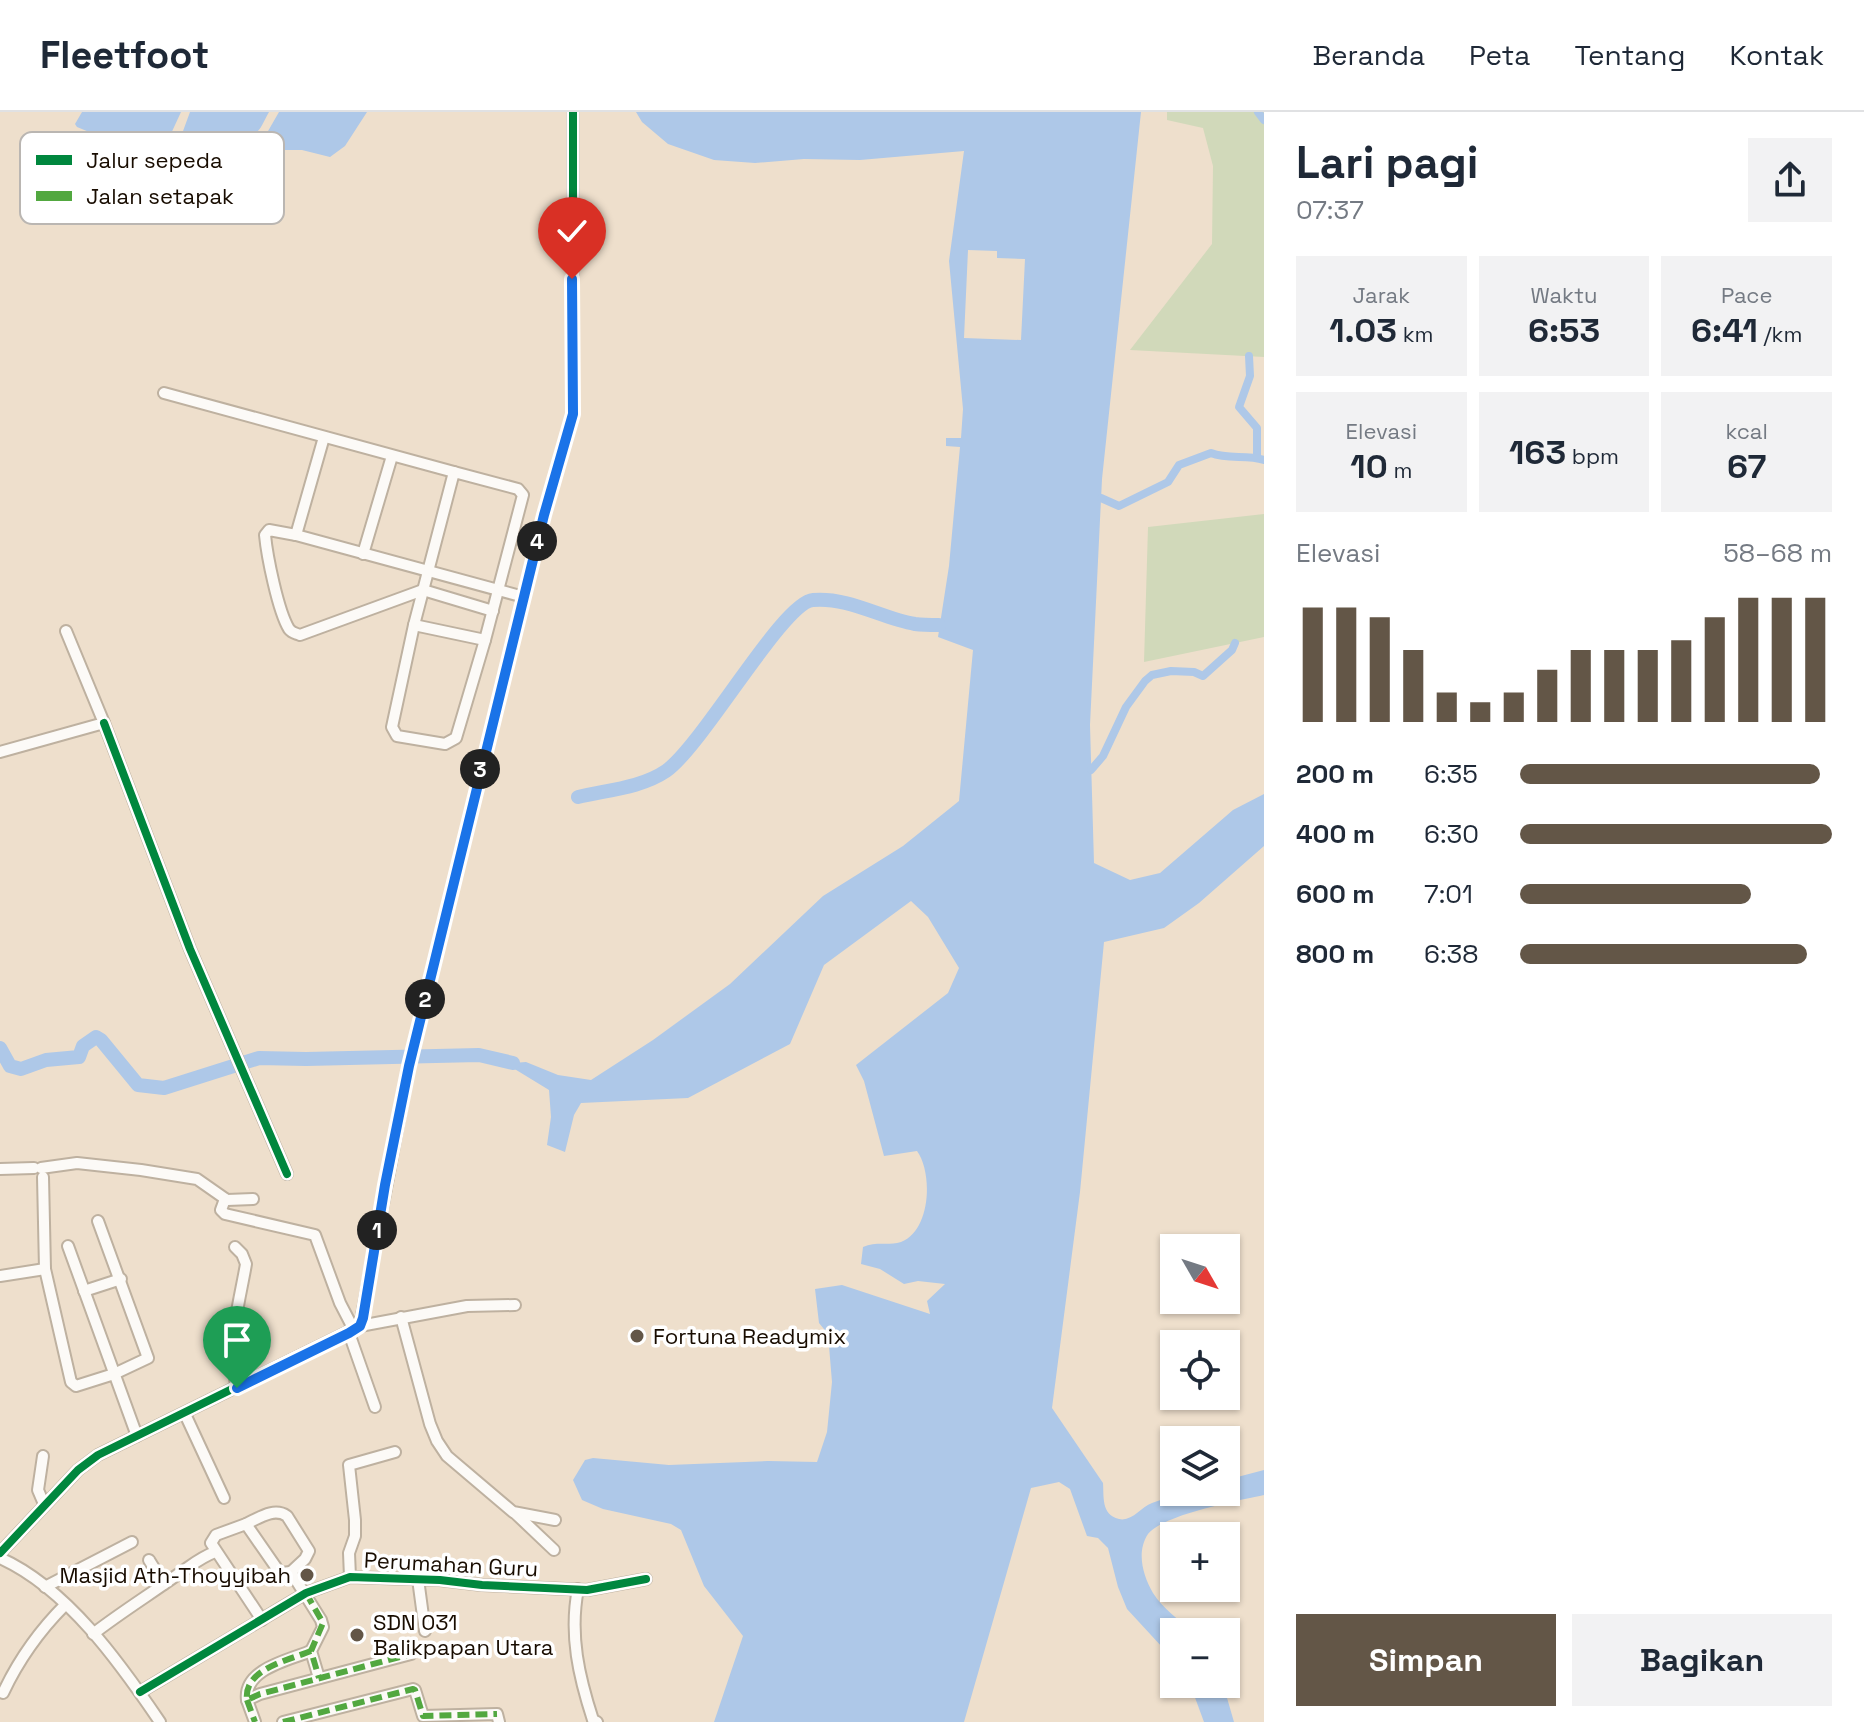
<!DOCTYPE html>
<html lang="id">
<meta charset="utf-8">
<style>
body{margin:0;font-family:"Space Grotesk",sans-serif;background:#f2f2f3;color:#1f2937;height:100vh;display:flex;flex-direction:column;font-size:30px;white-space:nowrap}
*{box-sizing:border-box;margin:0}
p{font-size:26px;color:#747a83}
.icon{flex:none;width:44px;height:44px;fill:none;stroke:currentColor;stroke-width:2;stroke-linecap:round;stroke-linejoin:round}
.map{position:relative;flex:1;overflow:hidden}
.panel{display:flex;flex-direction:column;background:#fff;width:600px}
.panel>*{flex:none}
.needle{width:52px;rotate:129deg}
.tools{position:absolute;left:1160px;top:1122px;display:grid;gap:16px}
.tools a{display:grid;place-items:center;width:80px;height:80px;border-radius:0px;background:#fff;box-shadow:0 2px 6px #0004;font-size:40px}
.pin{position:absolute;display:grid;place-items:center;width:68px;height:68px;color:#fff;margin:-82px -34px;border-radius:50% 50% 50% 0;rotate:-45deg;box-shadow:0 0 8px #0007}
.pin .icon{rotate:45deg}
.km{position:absolute;width:40px;height:40px;margin:-20px;border-radius:50%;background:#222;color:#fff;font-size:22px;line-height:40px;text-align:center}
.round{display:grid;place-items:center;flex:none;width:84px;height:84px;border-radius:0px;background:#f2f2f3}
.head{display:flex;align-items:center;justify-content:space-between;height:136px;padding:0 32px}
h1{font-size:44px;font-weight:600;line-height:60px}
.stats{display:grid;grid-template-columns:repeat(3,1fr);gap:12px;height:136px;padding:8px 32px}
.stats div{display:grid;align-content:center;border-radius:0px;background:#f2f2f3;text-align:center}
.stats b{font-size:34px;font-weight:600}
.stats small{font-size:22px;font-weight:400}
.stats p{font-size:22px}
.chart{height:224px;padding:16px 32px}
.chart p{display:flex;justify-content:space-between}
.chart svg{width:100%;height:144px;margin-top:8px;stroke:#635647;stroke-width:6}
.primary-button{display:flex;gap:16px;margin-top:auto;padding:16px 32px}
.primary-button a{flex:1;height:92px;border-radius:0px;background:#635647;color:#fff;font-size:32px;font-weight:600;line-height:92px;text-align:center}
.primary-button a+a{background:#f2f2f3;color:#1f2937}
ul{padding:0 32px;list-style:none;font-size:26px}
li{display:grid;grid-template-columns:128px 96px 1fr;align-items:center;height:60px}
li i{height:20px;border-radius:10px;background:#635647}
header{display:flex;align-items:center;gap:48px;box-sizing:border-box;height:112px;padding:0 40px;background:#fff;border-bottom:2px solid #e0e1e3}
header strong{font-size:38px}
nav{display:flex;gap:44px;margin-inline-start:auto;font-size:28px}
main{display:flex;flex:1;min-height:0}
.map>svg:first-child{display:block}
.green{fill:#d1d9ba}
.water{fill:#aec8e8}
.pier{fill:#eedfcc}
.lines{fill:none;stroke-linecap:round;stroke-linejoin:round}
.canal{stroke:#aec8e8;stroke-width:8}
.river{stroke:#aec8e8;stroke-width:14}
.minor-casing{stroke:#beb1a0;stroke-width:14}
.minor{stroke:#fcfaf7;stroke-width:10}
.quiet{stroke:#52a840;stroke-width:6;stroke-dasharray:12 6;stroke-linecap:butt}
.cycleway-casing{stroke:#fff;stroke-width:13}
.cycleway{stroke:#00873e;stroke-width:8}
.route-casing{stroke:#fff;stroke-width:16}
.route{stroke:#1a73e8;stroke-width:10}
.poi-dot{fill:#635647;stroke:#fff;stroke-width:3}
.labels{text-anchor:middle;dominant-baseline:central;stroke-width:7;stroke-linejoin:round;paint-order:stroke}
.poi-label{font-size:22px;fill:#180c00;stroke:#fff;text-anchor:start}
.street-label{font-size:22px;fill:#180c00;stroke:#fff}
.key{fill:#fff;stroke:#bab6b2;stroke-width:2}
.key-label{font-size:22px;fill:#180c00}
</style>
<header>
<strong>Fleetfoot</strong>
<nav><a>Beranda</a><a>Peta</a><a>Tentang</a><a>Kontak</a></nav>
</header>
<main>
<div class="map">
<svg width="1264" height="1610" viewBox="0 0 1264 1610">
<rect width="100%" height="100%" fill="#eedfcc"/>
<g class="green">
<polygon points="1167,0 1264,0 1264,245 1130,238 1212,132 1213,54 1203,16 1167,8"/>
<polygon points="1264,402 1264,525 1144,550 1148,415"/>
</g>
<g class="water">
<polygon points="82,0 181,0 163,39 155,47 77,15 75,12"/>
<path d="M 190,0 L 269,0 C 263,10 261,20 250,25 C 240,30 234,26 224,27 C 208,28 195,38 179,30 Z"/>
<polygon points="279,0 367,0 345,34 330,45 302,38 274,38 260,33"/>
<path d="M 636,0 L 1141,0 L 1102,367 L 1090,613 L 1094,751 L 1130,768 L 1160,761 L 1233,698 L 1264,682 L 1264,734 L 1199,791 L 1164,816 L 1104,830 L 1080,1080 L 1052,1296 L 1103,1371 C 1104,1384 1101,1403 1119,1407 C 1132,1410 1141,1395 1152,1391 C 1177,1381 1199,1380 1226,1380 L 1226,1368 L 1264,1358 L 1264,1383 C 1240,1388 1162,1403 1148,1422 C 1136,1440 1143,1464 1153,1481 C 1163,1497 1179,1507 1192,1520 L 1174,1520 L 1174,1548 L 1127,1497 L 1118,1475 L 1108,1436 L 1098,1426 L 1087,1424 L 1070,1377 L 1059,1370 L 1031,1376 L 964,1610 L 714,1610 L 743,1524 L 704,1474 L 681,1418 L 671,1412 L 603,1397 L 582,1388 L 573,1368 L 585,1348 L 593,1346 L 669,1353 L 768,1349 L 817,1350 L 827,1320 L 832,1270 L 828,1222 L 819,1211 L 815,1177 L 842,1173 L 930,1202 L 927,1189 L 945,1172 L 918,1169 L 904,1172 L 880,1157 L 861,1152 L 863,1135 C 876,1129 888,1134 901,1130 C 931,1119 933,1061 917,1039 L 884,1044 L 864,969 L 856,953 L 948,881 L 959,856 L 928,805 L 911,789 L 824,853 L 790,932 L 688,986 L 581,991 L 574,1003 L 565,1040 L 547,1033 L 551,1005 L 549,978 L 513,956 L 513,951 L 526,950 L 558,963 L 591,968 L 653,928 L 730,872 L 823,784 L 903,734 L 959,689 L 973,538 L 938,525 L 949,454 L 960,335 L 946,334 L 946,326 L 961,326 L 963,297 L 949,149 L 964,39 L 860,48 L 804,47 L 755,51 L 714,48 L 668,32 L 642,10 Z"/>
<polygon points="1190,1572 1223,1572 1234,1610 1204,1610"/>
</g>
<polygon class="pier" points="968,138 997,139 997,146 1025,147 1021,228 964,226"/>
<g class="lines">
<g class="canal">
<polyline points="1258,0 1264,8"/>
<polyline points="1249,244 1250,264 1239,295 1257,316 1257,346"/>
<path d="M 1101,386 L 1119,394 L 1168,370 L 1179,353 L 1211,341 C 1228,348 1247,342 1264,348"/>
<polyline points="1091,658 1103,644 1126,595 1145,569 1152,563 1171,559 1194,560 1203,564 1232,538 1235,531"/>
</g>
<g class="river">
<path d="M 578,685 C 607,678 641,676 666,659 C 703,633 783,490 813,488 C 849,485 881,506 915,512 C 923,513 931,513 939,513"/>
<polyline points="0,936 10,954 21,957 46,948 79,945 83,934 96,925 101,928 138,973 164,976 259,946 306,947 479,943 513,951"/>
</g>
<defs>
<g id="minor">
<polyline points="164,281 454,360"/>
<polygon points="454,360 518,377 523,383 485,528 456,626 445,632 397,624 392,615 414,513"/>
<polyline points="296,423 324,325"/>
<polyline points="363,442 392,344"/>
<path d="M 493,499 L 423,478 L 300,523 C 295,521 292,521 289,517 C 278,499 267,444 265,423 L 269,418 L 296,423 L 524,485"/>
<polyline points="414,513 485,528"/>
<polyline points="104,611 190,837 287,1062"/>
<polyline points="0,640 104,611 66,519"/>
<polyline points="41,1056 77,1051 141,1058 197,1067 227,1088 253,1087"/>
<polyline points="0,1057 34,1056"/>
<polyline points="43,1065 45,1157 71,1270 76,1274 114,1262 148,1246 98,1109"/>
<polyline points="225,1087 221,1098 225,1102 315,1123 340,1191 354,1218"/>
<polyline points="68,1134 137,1324"/>
<path d="M 235,1135 L 242,1142 L 246,1152 C 239,1193 226,1234 237,1276"/>
<polyline points="0,1164 45,1157"/>
<polyline points="84,1179 121,1167"/>
<polyline points="401,1205 430,1312 437,1329 447,1344 513,1400 555,1408"/>
<polyline points="360,1214 467,1194 515,1193"/>
<polyline points="349,1221 375,1295"/>
<polyline points="185,1302 224,1386"/>
<polyline points="43,1344 38,1378 44,1392"/>
<polyline points="515,1401 554,1438"/>
<path d="M 246,1412 C 259,1406 274,1395 287,1404 L 309,1439 L 305,1447 L 291,1460"/>
<polyline points="0,1441 78,1358 98,1343 360,1214 409,954 544,403 573,302 573,0"/>
<path d="M 0,1446 C 67,1476 120,1551 160,1610"/>
<polyline points="149,1448 164,1472"/>
<polyline points="350,1465 349,1441 355,1424 355,1408 349,1353 395,1340"/>
<polyline points="418,1467 425,1519"/>
<polyline points="45,1475 132,1430"/>
<path d="M 578,1477 C 569,1523 579,1565 593,1608 L 597,1610"/>
<polyline points="262,1508 211,1431 216,1423 246,1412 280,1461 291,1460 321,1508 323,1515 311,1539 319,1566"/>
<path d="M 93,1522 C 120,1501 149,1483 177,1463 C 191,1454 199,1446 215,1440"/>
<path d="M 311,1539 C 289,1548 243,1557 247,1588 L 260,1582 L 411,1542"/>
<polyline points="140,1580 306,1481 350,1465 440,1468 482,1473 587,1478 646,1467"/>
<path d="M 3,1581 C 19,1547 38,1520 65,1493"/>
<polyline points="247,1588 255,1610"/>
<polyline points="283,1610 413,1577 415,1578 423,1604 497,1602 499,1610"/>
</g>
</defs>
<use href="#minor" class="minor-casing"/>
<use href="#minor" class="minor"/>
<g class="quiet">
<polyline points="306,1481 323,1511 311,1539 319,1566"/>
<path d="M 311,1539 C 289,1548 243,1557 247,1588 L 260,1582 L 411,1542"/>
<polyline points="247,1588 255,1610"/>
<polyline points="283,1610 413,1577 415,1578 423,1604 497,1602"/>
</g>
<defs>
<g id="cycleway">
<polyline points="104,611 190,837 287,1062"/>
<polyline points="0,1441 78,1358 98,1343 360,1214 409,954 544,403 573,302 573,0"/>
<polyline points="140,1580 306,1481 350,1465 440,1468 482,1473 587,1478 646,1467"/>
</g>
</defs>
<use href="#cycleway" class="cycleway-casing"/>
<use href="#cycleway" class="cycleway"/>
</g>
<g class="lines">
<defs>
<polyline id="route" points="237,1276 349,1221 360,1214 363,1206 385,1073 409,954 544,403 573,302 572,167"/>
</defs>
<use href="#route" class="route-casing"/>
<use href="#route" class="route"/>
</g>
<g class="poi-dot">
<circle cx="637" cy="1224" r="8"/>
<circle cx="307" cy="1463" r="8"/>
<circle cx="357" cy="1523" r="8"/>
</g>
<g class="labels">
<g class="poi-label">
<text x="653" y="1224">Fortuna Readymix</text>
<text x="291" y="1463" text-anchor="end">Masjid Ath-Thoyyibah</text>
<text x="373" y="1510">SDN 031<tspan x="373" dy="25">Balikpapan Utara</tspan></text>
</g>
<g class="street-label">
<text transform="translate(451 1452) rotate(3)">Perumahan Guru</text>
</g>
</g>
<rect x="20" y="20" width="264" height="92" rx="12" class="key"/>
<rect x="36" y="43" width="36" height="10" fill="#00873e"/>
<rect x="36" y="79" width="36" height="10" fill="#52a840"/>
<g class="key-label">
<text x="86" y="56">Jalur sepeda</text>
<text x="86" y="92">Jalan setapak</text>
</g>
</svg>
<div class="tools">
<a><svg class="needle" viewBox="-14 -14 28 28"><path d="M0-13l5 13h-10z" fill="#e53935"/><path d="M0 13l5-13h-10z" fill="#747a83"/></svg></a>
<a><svg class="icon" aria-label="locate" viewBox="0 0 24 24"><circle cx="12" cy="12" r="6"/><path d="M12 2v4M12 18v4M2 12h4M18 12h4"/></svg></a>
<a><svg class="icon" aria-label="layers" viewBox="0 0 24 24"><path d="M12 4l9 5-9 5-9-5zM3 14l9 5 9-5"/></svg></a>
<a>+</a>
<a>−</a>
</div>
<div class="pin" style="left:237px;top:1276px;background:#1e9e55"><svg class="icon" aria-label="arrive" viewBox="0 0 24 24"><path d="M6 21V4h12l-3 4 3 4H6"/></svg></div>
<div class="pin" style="left:572px;top:167px;background:#d93025"><svg class="icon" aria-label="check" viewBox="0 0 24 24"><path d="M5 12l5 5 9-10"/></svg></div>
<b class="km" style="left:377px;top:1118px">1</b>
<b class="km" style="left:425px;top:887px">2</b>
<b class="km" style="left:480px;top:657px">3</b>
<b class="km" style="left:537px;top:429px">4</b>
</div>
<section class="panel">
<div class="head"><div><h1>Lari pagi</h1><p>07:37</p></div><a class="round"><svg class="icon" aria-label="share" viewBox="0 0 24 24"><path d="M12 15V3M7 8l5-5 5 5M5 13v7h14v-7"/></svg></a></div>
<div class="stats">
<div><p>Jarak</p><b>1.03<small> km</small></b></div>
<div><p>Waktu</p><b>6:53</b></div>
<div><p>Pace</p><b>6:41<small> /km</small></b></div>
</div>
<div class="stats">
<div><p>Elevasi</p><b>10<small> m</small></b></div>
<div><b>163<small> bpm</small></b></div>
<div><p>kcal</p><b>67</b></div>
</div>
<div class="chart"><p><span>Elevasi</span>58–68 m</p>
<svg viewBox="0 0 160 44" preserveAspectRatio="none"><path d="M5 44V9M15 44V9M25 44V12M35 44V22M45 44V35M55 44V38M65 44V35M75 44V28M85 44V22M95 44V22M105 44V22M115 44V19M125 44V12M135 44V6M145 44V6M155 44V6"/></svg>
</div>
<ul>
<li><b>200 m</b>6:35<i style="width:96%"></i></li>
<li><b>400 m</b>6:30<i style="width:100%"></i></li>
<li><b>600 m</b>7:01<i style="width:74%"></i></li>
<li><b>800 m</b>6:38<i style="width:92%"></i></li>
</ul>
<div class="primary-button"><a>Simpan</a><a>Bagikan</a></div>
</section>
</main>
